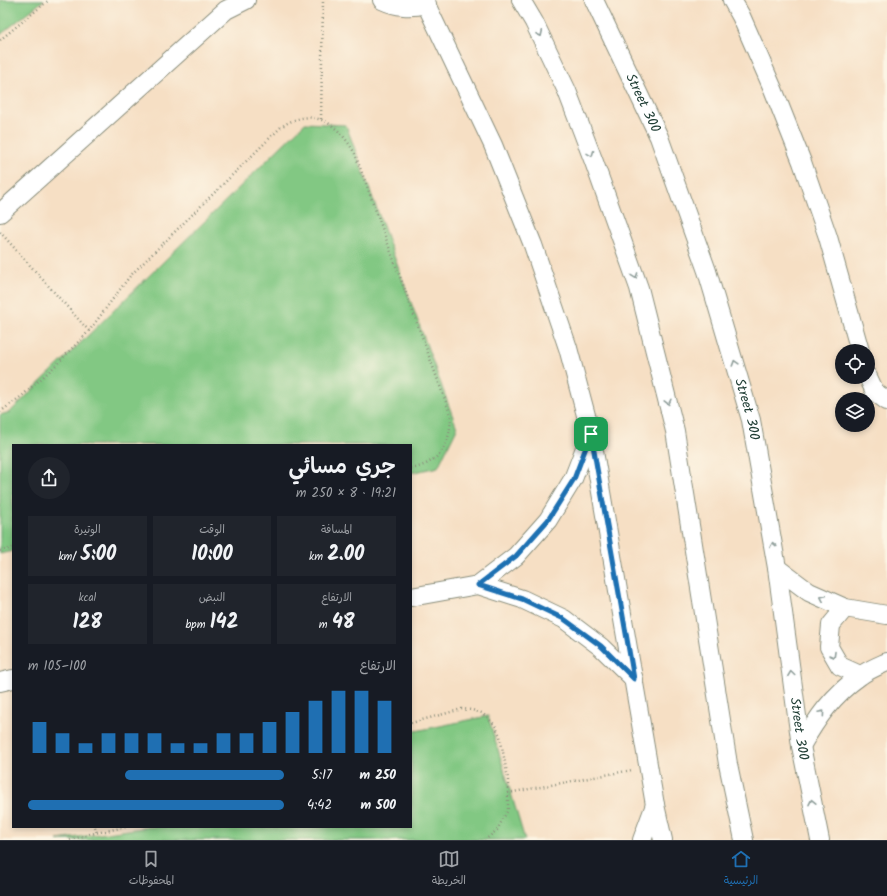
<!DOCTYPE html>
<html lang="ar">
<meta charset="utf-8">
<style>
body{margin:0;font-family:Kalam,"Playpen Sans Arabic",sans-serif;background:#20242c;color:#f1f3f6;direction:rtl;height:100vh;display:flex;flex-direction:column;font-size:15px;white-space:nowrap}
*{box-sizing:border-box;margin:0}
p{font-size:13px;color:#9ea1a6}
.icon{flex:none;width:22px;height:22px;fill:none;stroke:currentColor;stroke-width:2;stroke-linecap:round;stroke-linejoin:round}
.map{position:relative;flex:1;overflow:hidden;direction:ltr}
.side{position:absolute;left:12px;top:444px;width:400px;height:384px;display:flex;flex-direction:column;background:#171b24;border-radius:0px;box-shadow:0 2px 6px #0003;direction:rtl}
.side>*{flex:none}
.fabs{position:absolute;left:835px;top:344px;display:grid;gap:8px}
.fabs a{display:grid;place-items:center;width:40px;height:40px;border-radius:50%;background:#171b24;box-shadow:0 2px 6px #0003;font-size:20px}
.pin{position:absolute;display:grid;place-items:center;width:34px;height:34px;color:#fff;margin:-17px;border-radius:8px;box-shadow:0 2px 6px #0006}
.round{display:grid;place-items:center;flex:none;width:42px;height:42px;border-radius:21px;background:#20242c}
.overview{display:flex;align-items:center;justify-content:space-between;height:68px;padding:0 16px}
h1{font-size:22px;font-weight:600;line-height:30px}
.metrics{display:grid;grid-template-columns:repeat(3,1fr);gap:6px;height:68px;padding:4px 16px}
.metrics div{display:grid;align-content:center;border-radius:0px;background:#20242c;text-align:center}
.metrics b{font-size:20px;font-weight:600}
.metrics small{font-size:11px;font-weight:400}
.metrics p{font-size:11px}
.chart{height:112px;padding:8px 16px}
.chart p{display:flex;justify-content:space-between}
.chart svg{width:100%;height:72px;margin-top:4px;stroke:#1f6fb2;stroke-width:6}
ul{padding:0 16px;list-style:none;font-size:13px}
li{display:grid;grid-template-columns:64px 48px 1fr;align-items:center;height:30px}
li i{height:10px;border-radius:5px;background:#1f6fb2}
.tab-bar{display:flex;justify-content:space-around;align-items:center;height:56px;border-top:1px solid #363941;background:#171b24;font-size:11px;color:#9ea1a6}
.tab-bar a{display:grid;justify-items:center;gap:2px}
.tab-bar .active{color:#1f6fb2}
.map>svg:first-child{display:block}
.green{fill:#82c883;stroke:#50825c}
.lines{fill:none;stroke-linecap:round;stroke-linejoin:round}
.minor-casing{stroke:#8a8e7c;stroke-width:20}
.path{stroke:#8a8e7c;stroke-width:2.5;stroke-dasharray:1 3;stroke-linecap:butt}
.minor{stroke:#fff;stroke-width:18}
.oneway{stroke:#8f9e9a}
.route-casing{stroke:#fff;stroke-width:8}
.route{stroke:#1f6fb2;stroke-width:5}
.labels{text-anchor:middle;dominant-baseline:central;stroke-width:3;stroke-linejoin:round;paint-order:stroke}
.street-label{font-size:14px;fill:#1f3d34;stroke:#fcf5e5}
</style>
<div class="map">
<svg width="887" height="840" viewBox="0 0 887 840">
<rect width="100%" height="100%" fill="#fcf5e5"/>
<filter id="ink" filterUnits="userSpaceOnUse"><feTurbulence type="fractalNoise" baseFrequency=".025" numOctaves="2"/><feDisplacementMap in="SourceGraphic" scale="8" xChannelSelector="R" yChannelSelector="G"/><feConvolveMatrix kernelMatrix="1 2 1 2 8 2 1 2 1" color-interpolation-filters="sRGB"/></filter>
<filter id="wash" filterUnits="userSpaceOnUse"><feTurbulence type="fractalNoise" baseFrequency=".012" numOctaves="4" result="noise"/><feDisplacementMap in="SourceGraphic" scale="16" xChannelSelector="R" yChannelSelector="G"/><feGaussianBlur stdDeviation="0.9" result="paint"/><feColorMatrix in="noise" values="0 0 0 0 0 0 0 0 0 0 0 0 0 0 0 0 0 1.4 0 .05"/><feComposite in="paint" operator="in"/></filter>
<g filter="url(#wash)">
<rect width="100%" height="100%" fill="#f6dfc4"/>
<g class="green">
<polygon points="0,0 44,0 0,35"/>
<polygon points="305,123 346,125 457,428 438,467 411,473 411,445 13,445 13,551 0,554 0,415 10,412"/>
<polygon points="488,716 525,840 57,840 149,827 411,827 411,732"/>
</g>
</g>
<g filter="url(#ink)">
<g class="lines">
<defs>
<g id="minor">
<path d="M 382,0 C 397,7 410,8 427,4"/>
<polyline points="424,0 493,145 533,245 568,348 591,434 655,805 663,840"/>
<polyline points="521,0 534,22 567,91 594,162 639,288 675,431 728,764 744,840"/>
<path id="s1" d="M 594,0 L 659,137 L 707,271 L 751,420 L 777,568 L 801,746 L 820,840"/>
<polyline points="732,0 741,16 773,89 802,162 828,237 860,351"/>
<polyline points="0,213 226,10 246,0"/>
<polyline points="868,377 875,392 887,401"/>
<polyline points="777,568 809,592 845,608 887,615"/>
<polyline points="478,585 522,599 564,619 601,647 634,679"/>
<polyline points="411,597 478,585 516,556 548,520 573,479 590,435"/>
<polyline points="845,608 831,625 829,647 840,666 860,675"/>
<polyline points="0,682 13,679"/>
<path d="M 801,746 C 817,718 833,695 860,676 C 868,670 878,666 887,662"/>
<polyline points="642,840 655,805"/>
</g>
</defs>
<use href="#minor" class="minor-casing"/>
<g class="path">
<polyline points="0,40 49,0"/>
<polyline points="321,119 323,0"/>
<polyline points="0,232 89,331"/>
<path d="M 0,412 L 23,395 L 55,366 L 89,331 L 130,276 L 281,127 C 313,105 339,124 355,154 L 451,416 C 450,445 441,462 411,469"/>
<polyline points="0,551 13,548"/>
<polyline points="411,723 462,709 472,710 482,713 495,725 500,736 508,779 508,810 497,830 485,840"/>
<polyline points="508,793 632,770"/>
<polyline points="95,827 97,833"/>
<polyline points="70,840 90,834 126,827"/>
</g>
<use href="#minor" class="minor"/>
</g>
<defs><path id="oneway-chevron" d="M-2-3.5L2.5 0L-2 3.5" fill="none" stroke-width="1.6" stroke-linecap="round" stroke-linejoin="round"/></defs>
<g class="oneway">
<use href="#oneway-chevron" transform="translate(540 34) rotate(65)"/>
<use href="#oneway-chevron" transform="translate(591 154) rotate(69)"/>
<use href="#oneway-chevron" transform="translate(635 276) rotate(70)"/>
<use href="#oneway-chevron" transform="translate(735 363) rotate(-107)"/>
<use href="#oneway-chevron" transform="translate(668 402) rotate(76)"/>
<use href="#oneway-chevron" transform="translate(773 545) rotate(-100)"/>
<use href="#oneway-chevron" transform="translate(823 598) rotate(-156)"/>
<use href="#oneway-chevron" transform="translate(833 655) rotate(60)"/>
<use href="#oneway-chevron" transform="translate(791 674) rotate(-98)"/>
<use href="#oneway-chevron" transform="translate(822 713) rotate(-49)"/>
<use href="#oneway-chevron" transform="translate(812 802) rotate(-102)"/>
</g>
</g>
<g class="lines" filter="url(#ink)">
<defs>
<polygon id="route" points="591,434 634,679 601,646 564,619 522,599 478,585 516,556 548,520 574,479"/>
</defs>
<use href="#route" class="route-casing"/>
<use href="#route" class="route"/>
</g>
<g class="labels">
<g class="street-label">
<text stroke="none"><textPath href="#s1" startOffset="114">Street 300</textPath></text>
<text stroke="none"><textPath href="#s1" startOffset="438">Street 300</textPath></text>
<text stroke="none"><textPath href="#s1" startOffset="762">Street 300</textPath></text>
</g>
</g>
</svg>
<div class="fabs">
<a><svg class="icon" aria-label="locate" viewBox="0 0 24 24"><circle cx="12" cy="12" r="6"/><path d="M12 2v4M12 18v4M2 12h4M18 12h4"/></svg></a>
<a><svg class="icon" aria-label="layers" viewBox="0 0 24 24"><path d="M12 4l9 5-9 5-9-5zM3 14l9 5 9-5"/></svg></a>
</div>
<div class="pin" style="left:591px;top:434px;background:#1e9e55"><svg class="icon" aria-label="arrive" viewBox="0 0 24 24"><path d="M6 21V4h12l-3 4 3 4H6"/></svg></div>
<section class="side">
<div class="overview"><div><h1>جري مسائي</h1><p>19:21 · 8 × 250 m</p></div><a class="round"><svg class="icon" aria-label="share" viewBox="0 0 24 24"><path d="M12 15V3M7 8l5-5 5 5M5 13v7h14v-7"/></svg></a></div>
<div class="metrics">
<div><p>المسافة</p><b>2.00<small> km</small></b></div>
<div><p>الوقت</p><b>10:00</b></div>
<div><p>الوتيرة</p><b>5:00<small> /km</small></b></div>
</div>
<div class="metrics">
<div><p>الارتفاع</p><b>48<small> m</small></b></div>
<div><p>النبض</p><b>142<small> bpm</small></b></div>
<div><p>kcal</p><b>128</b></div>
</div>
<div class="chart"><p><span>الارتفاع</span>100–105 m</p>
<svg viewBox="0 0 160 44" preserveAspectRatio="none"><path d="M5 44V25M15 44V32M25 44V38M35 44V32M45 44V32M55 44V32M65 44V38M75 44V38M85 44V32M95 44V32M105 44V25M115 44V19M125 44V12M135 44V6M145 44V6M155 44V12"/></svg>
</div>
<ul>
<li><b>250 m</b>5:17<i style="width:62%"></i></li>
<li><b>500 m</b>4:42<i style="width:100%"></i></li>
</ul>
</section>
</div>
<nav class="tab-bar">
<a class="active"><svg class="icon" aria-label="home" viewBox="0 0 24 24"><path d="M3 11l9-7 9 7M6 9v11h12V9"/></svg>الرئيسية</a>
<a><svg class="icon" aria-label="map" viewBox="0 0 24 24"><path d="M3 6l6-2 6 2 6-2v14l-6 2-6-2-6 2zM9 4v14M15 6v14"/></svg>الخريطة</a>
<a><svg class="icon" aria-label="saved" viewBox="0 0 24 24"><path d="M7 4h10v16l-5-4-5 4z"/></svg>المحفوظات</a>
</nav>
